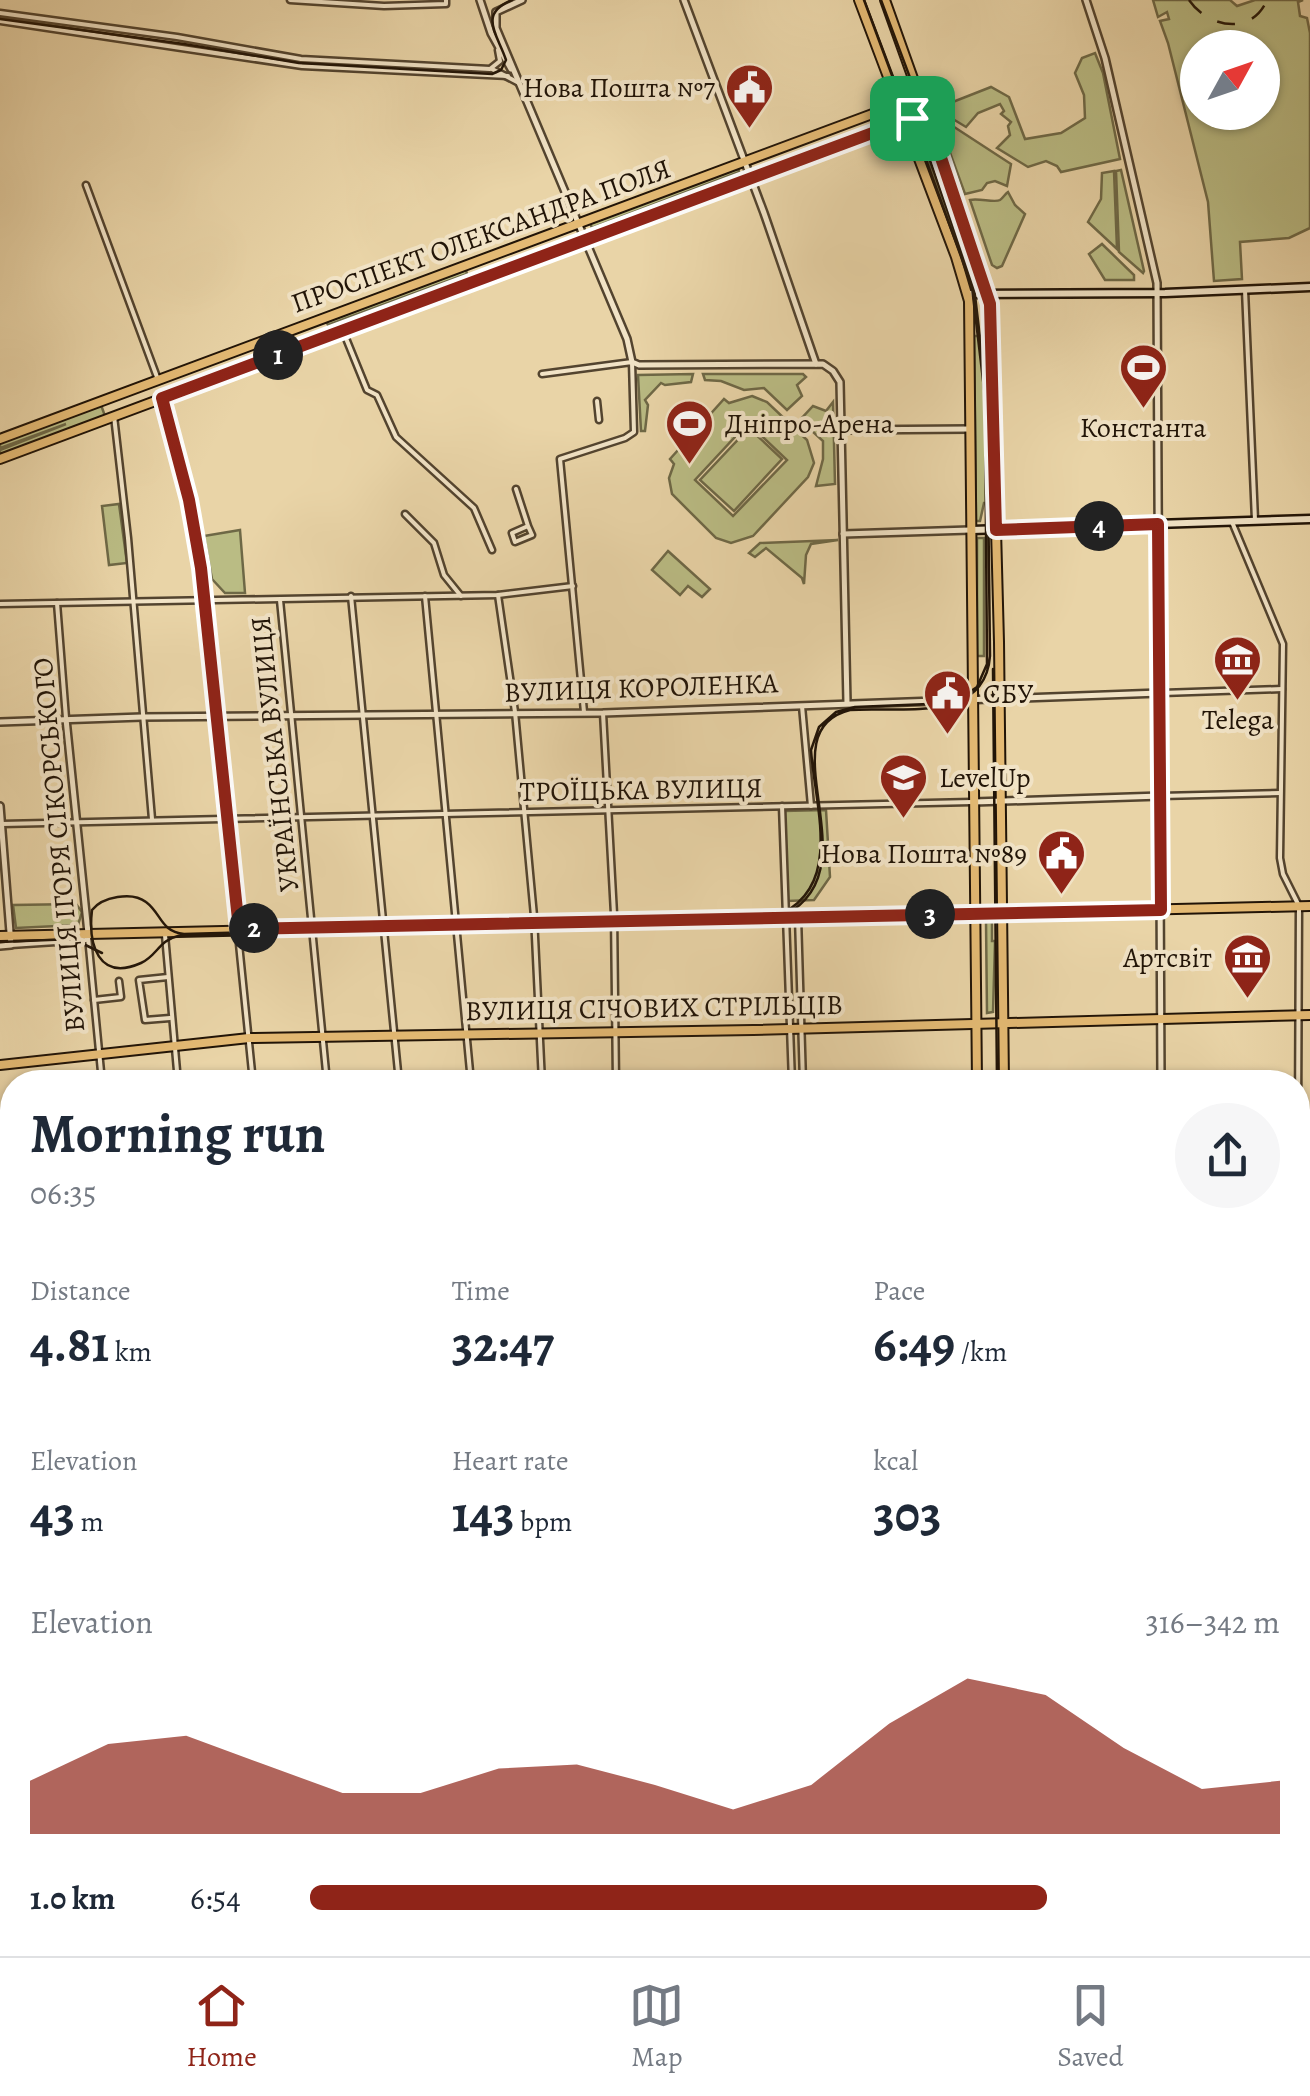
<!DOCTYPE html>
<meta charset="utf-8">
<style>
body{margin:0;font-family:Alegreya,serif;background:#f6f6f7;color:#1f2937;height:100vh;display:flex;flex-direction:column;font-size:38px;white-space:nowrap}
*{box-sizing:border-box;margin:0}
p{font-size:32px;color:#747a83}
.icon{flex:none;width:55px;height:55px;fill:none;stroke:currentColor;stroke-width:2;stroke-linecap:round;stroke-linejoin:round}
.map{position:relative;flex:1;overflow:hidden}
.details{position:absolute;left:0px;top:1070px;width:1310px;height:888px;display:flex;flex-direction:column;background:#fff;border-radius:40px 40px 0 0;box-shadow:0 2px 8px #0004}
.details>*{flex:none}
.needle{width:65px;rotate:50deg}
.tools{position:absolute;left:1180px;top:30px;display:grid;gap:20px}
.tools a{display:grid;place-items:center;width:100px;height:100px;border-radius:50%;background:#fff;box-shadow:0 2px 8px #0004;font-size:50px}
.pin{position:absolute;display:grid;place-items:center;width:85px;height:85px;color:#fff;margin:-42px;border-radius:20px;box-shadow:0 5px 15px #0006}
.km{position:absolute;width:50px;height:50px;margin:-25px;border-radius:50%;background:#222;color:#fff;font-size:28px;line-height:50px;text-align:center}
.round{display:grid;place-items:center;flex:none;width:105px;height:105px;border-radius:52px;background:#f6f6f7}
.headline{display:flex;align-items:center;justify-content:space-between;height:170px;padding:0 30px}
h1{font-size:55px;font-weight:700;line-height:75px}
.figures{display:grid;grid-template-columns:repeat(3,1fr);gap:15px;height:170px;padding:10px 30px}
.figures div{display:grid;align-content:center}
.figures b{font-size:50px;font-weight:700}
.figures small{font-size:28px;font-weight:400}
.figures p{font-size:28px}
.chart{height:280px;padding:20px 30px}
.chart p{display:flex;justify-content:space-between}
.chart svg{width:100%;height:180px;margin-top:10px;fill:#8f2418;opacity:.7}
ul{padding:0 30px;list-style:none;font-size:32px}
li{display:grid;grid-template-columns:160px 120px 1fr;align-items:center;height:75px}
li i{height:25px;border-radius:12px;background:#8f2418}
.tabs{display:flex;justify-content:space-around;align-items:center;height:140px;border-top:2px solid #e0e1e3;background:#fff;font-size:28px;color:#747a83}
.tabs a{display:grid;justify-items:center;gap:5px}
.tabs .active{color:#8f2418}
.map>svg:first-child{display:block}
.green{fill:#babc84;stroke:#6e6846;stroke-width:2.5;fill-rule:evenodd}
.lines{fill:none;stroke-linecap:round;stroke-linejoin:round}
.stream{stroke:#69766c;stroke-width:2.5}
.minor-casing{stroke:#53442f;stroke-width:9}
.tertiary-casing{stroke:#53442f;stroke-width:10}
.secondary-casing{stroke:#211407;stroke-width:11}
.primary-casing{stroke:#211407;stroke-width:12}
.minor{stroke:#f1e3c6;stroke-width:4}
.tertiary{stroke:#f1e3c6;stroke-width:5}
.secondary{stroke:#f1e3c6;stroke-width:6}
.primary{stroke:#e4ba74;stroke-width:8}
.tram{stroke:#211407;stroke-width:2.5}
.rail{stroke:#211407;stroke-width:2.5;stroke-dasharray:18 18;stroke-linecap:butt}
.route-casing{stroke:#fff;stroke-width:20}
.route{stroke:#8f2418;stroke-width:12}
.labels{text-anchor:middle;dominant-baseline:central;stroke-width:8;stroke-linejoin:round;paint-order:stroke}
.poi-label{font-size:28px;fill:#211407;stroke:#f1e3c6;text-anchor:end}
.street-label{font-size:28px;fill:#211407;stroke:#f1e3c6}
</style>
<div class="map">
<svg width="1310" height="1956" viewBox="0 0 1310 1956">
<rect width="100%" height="100%" fill="#e9d4a7"/>
<filter id="stains"><feTurbulence type="fractalNoise" baseFrequency=".002" numOctaves="4"/><feColorMatrix values="0 0 0 0 .2 0 0 0 0 .09 0 0 0 0 .02 0 0 0 .5 -.17"/></filter>
<radialGradient id="worn" r=".72"><stop offset=".6" stop-color="#630" stop-opacity="0"/><stop offset="1" stop-color="#630" stop-opacity=".3"/></radialGradient>
<g class="green">
<path d="M 1153,0 L 1230,0 L 1237,6 L 1255,0 L 1303,0 L 1298,2 L 1300,16 L 1307,18 L 1310,33 L 1310,228 L 1289,238 L 1240,242 L 1242,279 L 1214,281 L 1208,202 L 1168,43 L 1160,21 L 1169,19 L 1167,12 L 1158,17 ZM 1198,48 L 1262,48 L 1262,112 L 1198,112 Z"/>
<polygon points="1095,53 1103,73 1120,159 1061,172 1057,166 1046,161 1028,167 997,148 1010,135 1008,126 1011,122 1001,114 1004,111 1000,104 978,113 966,127 948,116 945,105 991,87 1009,97 1025,139 1061,133 1085,118 1084,95 1075,73 1082,58"/>
<polygon points="948,123 1011,164 1007,186 995,181 987,183 982,190 965,194 941,128"/>
<polygon points="935,151 979,278 970,280 928,159 934,157"/>
<polygon points="738,167 739,172 592,228 590,223"/>
<polygon points="1121,170 1144,271 1143,273 1119,252 1116,171"/>
<polygon points="1114,171 1117,249 1088,222 1101,199 1102,173"/>
<polygon points="740,174 742,178 594,234 592,229"/>
<path d="M 1008,192 L 1015,205 L 1025,214 L 1002,266 L 997,268 L 992,265 L 970,200 C 979,198 995,203 1000,200 C 1003,198 1005,194 1008,192 Z"/>
<polygon points="1102,244 1134,275 1134,280 1105,280 1089,254"/>
<polygon points="466,270 467,274 328,325 326,321"/>
<polygon points="974,336 985,336 990,503 984,503 980,521 976,521"/>
<polygon points="693,374 691,382 665,385 661,383 645,400 648,405 645,431 641,431 638,375"/>
<polygon points="703,374 803,374 806,377 797,385 802,396 787,410 764,388 744,390 721,381 705,380"/>
<path d="M 752,396 L 767,402 L 807,440 L 814,463 L 808,477 L 753,536 L 731,543 L 716,538 L 672,494 L 669,478 L 674,464 L 670,459 L 724,399 L 729,403 ZM 748,423 L 787,460 L 733,516 L 695,480 Z"/>
<polygon points="833,402 835,484 816,486 823,459 823,441 800,420 813,406 826,411"/>
<polygon points="101,405 105,416 0,455 0,450 66,424 0,448 0,443"/>
<polygon points="749,428 782,459 734,511 700,480"/>
<polygon points="119,504 127,563 109,565 102,506"/>
<polygon points="240,530 245,593 225,593 212,579 204,536"/>
<rect x="977" y="538" width="7" height="118"/>
<polygon points="838,540 811,544 806,555 804,584 802,578 766,548 755,557 749,553 760,543"/>
<polygon points="668,551 710,589 702,597 688,586 680,595 652,570"/>
<polygon points="826,810 830,877 814,900 787,901 784,811"/>
<polygon points="76,904 82,912 78,925 16,928 13,905"/>
<polygon points="986,922 992,922 992,941 995,941 993,1012 987,1013"/>
</g>
<g class="lines">
<polyline class="stream" points="0,1617 12,1618"/>
<defs>
<g id="minor">
<polyline points="290,0 384,6 446,4 446,0"/>
<polyline points="0,13 177,37 301,59 490,69 500,61 498,50"/>
<polyline points="0,21 302,66 508,76"/>
<polyline points="492,69 519,83"/>
<polyline points="86,185 157,377"/>
<polyline points="1245,290 1255,520"/>
<polyline points="343,331 367,390 377,395 396,437 474,508 492,550"/>
<polyline points="542,374 632,362 634,432 625,438 560,459 584,712"/>
<polyline points="163,399 189,500 201,569 253,1082"/>
<polyline points="597,401 599,420"/>
<polyline points="114,416 128,538 152,819"/>
<polyline points="516,489 528,526 512,533 515,542 532,535 528,526"/>
<polyline points="405,514 434,543 444,575 461,596"/>
<polyline points="1232,522 1283,644 1280,858 1283,874 1299,906 1298,1123 1307,1787"/>
<polyline points="498,595 515,712 534,916 542,1082"/>
<polyline points="351,596 399,1082"/>
<polyline points="425,596 471,1082"/>
<polyline points="280,600 327,1082"/>
<polyline points="57,603 66,718"/>
<polyline points="0,604 498,595 573,586"/>
<polyline points="1162,693 1282,689"/>
<polyline points="802,706 811,806"/>
<polyline points="603,713 614,914 616,1082"/>
<polyline points="1161,796 1280,793"/>
<polyline points="782,806 792,1082"/>
<polyline points="2,824 972,802"/>
<polyline points="798,917 803,1082"/>
<polyline points="165,935 178,1082"/>
<polyline points="88,937 102,1082"/>
<polyline points="11,945 86,940"/>
<polyline points="168,977 139,980 145,1020 170,1018"/>
<polyline points="94,1000 121,997 119,981"/>
<polyline points="0,1165 12,1164"/>
<polyline points="0,1224 12,1226"/>
<polyline points="0,1283 12,1286"/>
<polyline points="0,1343 12,1346"/>
<polyline points="0,1402 12,1404"/>
<polyline points="0,1477 12,1481"/>
<polyline points="0,1531 12,1534"/>
<polyline points="1298,1548 1310,1548"/>
<polyline points="1298,1666 1310,1666"/>
<polyline points="0,1677 12,1683"/>
<polyline points="0,1724 12,1728"/>
<polyline points="0,1763 12,1764"/>
<polyline points="0,1816 12,1821"/>
<polyline points="0,1854 12,1859"/>
<polyline points="0,1940 12,1944"/>
<polyline points="16,1945 36,1951"/>
<polyline points="391,1945 394,1956"/>
<polyline points="780,1945 780,1956"/>
<polyline points="36,1956 36,1945"/>
<polyline points="164,1956 165,1945"/>
</g>
<g id="tertiary">
<polyline points="480,0 491,33 511,69"/>
<polyline points="522,0 496,12 496,28 627,339 632,362 639,365 823,364 833,371 840,382 847,703"/>
<polyline points="684,0 764,213 816,364"/>
<polyline points="1086,0 1105,58 1157,283 1161,1082"/>
<polyline points="842,430 969,429"/>
<polyline points="843,534 970,530"/>
<polyline points="66,719 88,933"/>
<polyline points="0,722 142,717 603,713 1160,693"/>
<polyline points="974,802 1161,796"/>
<polyline points="0,806 11,945 0,946"/>
<polyline points="1168,1945 1168,1956"/>
</g>
<g id="secondary">
<polyline points="968,294 1165,293 1310,287"/>
<polyline points="972,530 1310,519"/>
<polyline points="1298,1349 1310,1348"/>
<polyline points="1298,1364 1310,1364"/>
<polyline points="1298,1789 1310,1789"/>
</g>
<g id="primary">
<polyline points="859,0 956,257 969,301 977,1082"/>
<polyline points="885,0 980,266 990,304 999,642 1004,1082"/>
<polyline points="0,439 891,107 921,99"/>
<polyline points="0,459 905,121 925,110"/>
<polyline points="0,936 1310,906"/>
<polyline points="0,1065 249,1038 753,1030 1310,1015"/>
<polyline points="986,1945 986,1956"/>
<polyline points="993,1945 994,1956"/>
</g>
</defs>
<use href="#minor" class="minor-casing"/>
<use href="#tertiary" class="tertiary-casing"/>
<use href="#secondary" class="secondary-casing"/>
<use href="#primary" class="primary-casing"/>
<use href="#minor" class="minor"/>
<use href="#tertiary" class="tertiary"/>
<use href="#secondary" class="secondary"/>
<use href="#primary" class="primary"/>
<g class="tram">
<path d="M 864,0 L 900,97 L 911,118 L 972,287 L 985,397 L 987,664 L 977,687 L 953,703 L 855,707 L 836,712 L 819,727 L 811,750 C 815,808 845,890 774,917 L 184,934 C 160,931 162,914 146,902 C 132,891 102,897 92,910 C 88,944 98,982 141,963 C 157,956 159,940 178,936 L 776,919 C 882,877 761,732 850,710 C 898,706 985,725 990,656 L 987,397 L 974,287 L 924,143 L 915,91 L 881,0"/>
<path d="M 0,19 L 184,44 L 299,63 L 492,74 L 501,70 L 506,60 C 498,35 477,14 512,0"/>
<polyline points="993,669 997,1082"/>
<polyline points="0,942 73,939 102,953"/>
<polyline points="989,1945 989,1956"/>
</g>
<path class="rail" d="M 1189,0 C 1208,28 1252,36 1267,0"/>
</g>
<g class="lines">
<defs>
<polygon id="route" points="925,110 990,304 996,530 1158,524 1161,910 239,929 201,568 189,500 162,398 875,132"/>
</defs>
<use href="#route" class="route-casing"/>
<use href="#route" class="route"/>
</g>
<defs>
<symbol id="civic-pin" viewBox="-11 -11 22 30"><path d="M0 17L-7.5 6A9.5 9.5 0 1 1 7.5 6Z" fill="#8f2418" stroke="#f1e3c6"/><path d="M-.6-6.5H3V-4.5H.6V-3L4-1V1h2V6H-6V1h2V-1L-.6-3ZM-1.2 2.5V6h2.4V2.5Z" fill="#fff"/></symbol>
<symbol id="stadium-pin" viewBox="-11 -11 22 30"><path d="M0 17L-7.5 6A9.5 9.5 0 1 1 7.5 6Z" fill="#8f2418" stroke="#f1e3c6"/><path d="M0-5a6.5 5 0 1 0 0 10a6.5 5 0 1 0 0-10ZM-3.5-1.8h7v3.6h-7Z" fill="#fff"/></symbol>
<symbol id="museum-pin" viewBox="-11 -11 22 30"><path d="M0 17L-7.5 6A9.5 9.5 0 1 1 7.5 6Z" fill="#8f2418" stroke="#f1e3c6"/><path d="M0-6L6-3V-2H-6V-3ZM-5-1h2V3h-2ZM-1-1h2V3h-2ZM3-1h2V3H3ZM-6 4H6V6H-6Z" fill="#fff"/></symbol>
<symbol id="university-pin" viewBox="-11 -11 22 30"><path d="M0 17L-7.5 6A9.5 9.5 0 1 1 7.5 6Z" fill="#8f2418" stroke="#f1e3c6"/><path d="M0-5L7-2L0 1L-7-2ZM-4 1L0 2.5L4 1V4Q0 6-4 4Z" fill="#fff"/></symbol>
</defs>
<g fill-rule="evenodd">
<use href="#civic-pin" x="722" y="60" width="55" height="75"/>
<use href="#stadium-pin" x="1116" y="340" width="55" height="75"/>
<use href="#stadium-pin" x="662" y="396" width="55" height="75"/>
<use href="#museum-pin" x="1210" y="632" width="55" height="75"/>
<use href="#civic-pin" x="920" y="666" width="55" height="75"/>
<use href="#university-pin" x="876" y="750" width="55" height="75"/>
<use href="#civic-pin" x="1034" y="826" width="55" height="75"/>
<use href="#museum-pin" x="1220" y="930" width="55" height="75"/>
</g>
<g class="labels">
<g class="poi-label">
<text x="715" y="88">Нова Пошта №7</text>
<text x="725" y="424" text-anchor="start">Дніпро-Арена</text>
<text x="1143" y="428" text-anchor="middle">Константа</text>
<text x="983" y="694" text-anchor="start">СБУ</text>
<text x="1238" y="720" text-anchor="middle">Telega</text>
<text x="939" y="778" text-anchor="start">LevelUp</text>
<text x="1027" y="854">Нова Пошта №89</text>
<text x="1212" y="958">Артсвіт</text>
</g>
<g class="street-label">
<text transform="translate(481 236) rotate(-20)">ПРОСПЕКТ ОЛЕКСАНДРА ПОЛЯ</text>
<text transform="translate(641 688) rotate(-2)">ВУЛИЦЯ КОРОЛЕНКА</text>
<text transform="translate(275 754) rotate(-96)">УКРАЇНСЬКА ВУЛИЦЯ</text>
<text transform="translate(641 790) rotate(-1)">ТРОЇЦЬКА ВУЛИЦЯ</text>
<text transform="translate(59 845) rotate(-95)">ВУЛИЦЯ ІГОРЯ СІКОРСЬКОГО</text>
<text transform="translate(654 1008) rotate(-1)">ВУЛИЦЯ СІЧОВИХ СТРІЛЬЦІВ</text>
</g>
</g>
<rect width="100%" height="100%" filter="url(#stains)"/>
<rect width="100%" height="100%" fill="url(#worn)"/>
</svg>
<div class="tools">
<a><svg class="needle" viewBox="-14 -14 28 28"><path d="M0-13l5 13h-10z" fill="#e53935"/><path d="M0 13l5-13h-10z" fill="#747a83"/></svg></a>
</div>
<div class="pin" style="left:912px;top:118px;background:#1e9e55"><svg class="icon" aria-label="arrive" viewBox="0 0 24 24"><path d="M6 21V4h12l-3 4 3 4H6"/></svg></div>
<b class="km" style="left:278px;top:355px">1</b>
<b class="km" style="left:254px;top:928px">2</b>
<b class="km" style="left:930px;top:914px">3</b>
<b class="km" style="left:1099px;top:526px">4</b>
<section class="details">
<div class="headline"><div><h1>Morning run</h1><p>06:35</p></div><a class="round"><svg class="icon" aria-label="share" viewBox="0 0 24 24"><path d="M12 15V3M7 8l5-5 5 5M5 13v7h14v-7"/></svg></a></div>
<div class="figures">
<div><p>Distance</p><b>4.81<small> km</small></b></div>
<div><p>Time</p><b>32:47</b></div>
<div><p>Pace</p><b>6:49<small> /km</small></b></div>
</div>
<div class="figures">
<div><p>Elevation</p><b>43<small> m</small></b></div>
<div><p>Heart rate</p><b>143<small> bpm</small></b></div>
<div><p>kcal</p><b>303</b></div>
</div>
<div class="chart"><p><span>Elevation</span>316–342 m</p>
<svg viewBox="0 0 160 44" preserveAspectRatio="none"><path d="M0 44V31L10 22L20 20L30 27L40 34L50 34L60 28L70 27L80 32L90 38L100 32L110 17L120 6L130 10L140 23L150 33L160 31V44z"/></svg>
</div>
<ul>
<li><b>1.0 km</b>6:54<i style="width:76%"></i></li>
</ul>
</section>
</div>
<nav class="tabs">
<a class="active"><svg class="icon" aria-label="home" viewBox="0 0 24 24"><path d="M3 11l9-7 9 7M6 9v11h12V9"/></svg>Home</a>
<a><svg class="icon" aria-label="map" viewBox="0 0 24 24"><path d="M3 6l6-2 6 2 6-2v14l-6 2-6-2-6 2zM9 4v14M15 6v14"/></svg>Map</a>
<a><svg class="icon" aria-label="saved" viewBox="0 0 24 24"><path d="M7 4h10v16l-5-4-5 4z"/></svg>Saved</a>
</nav>
